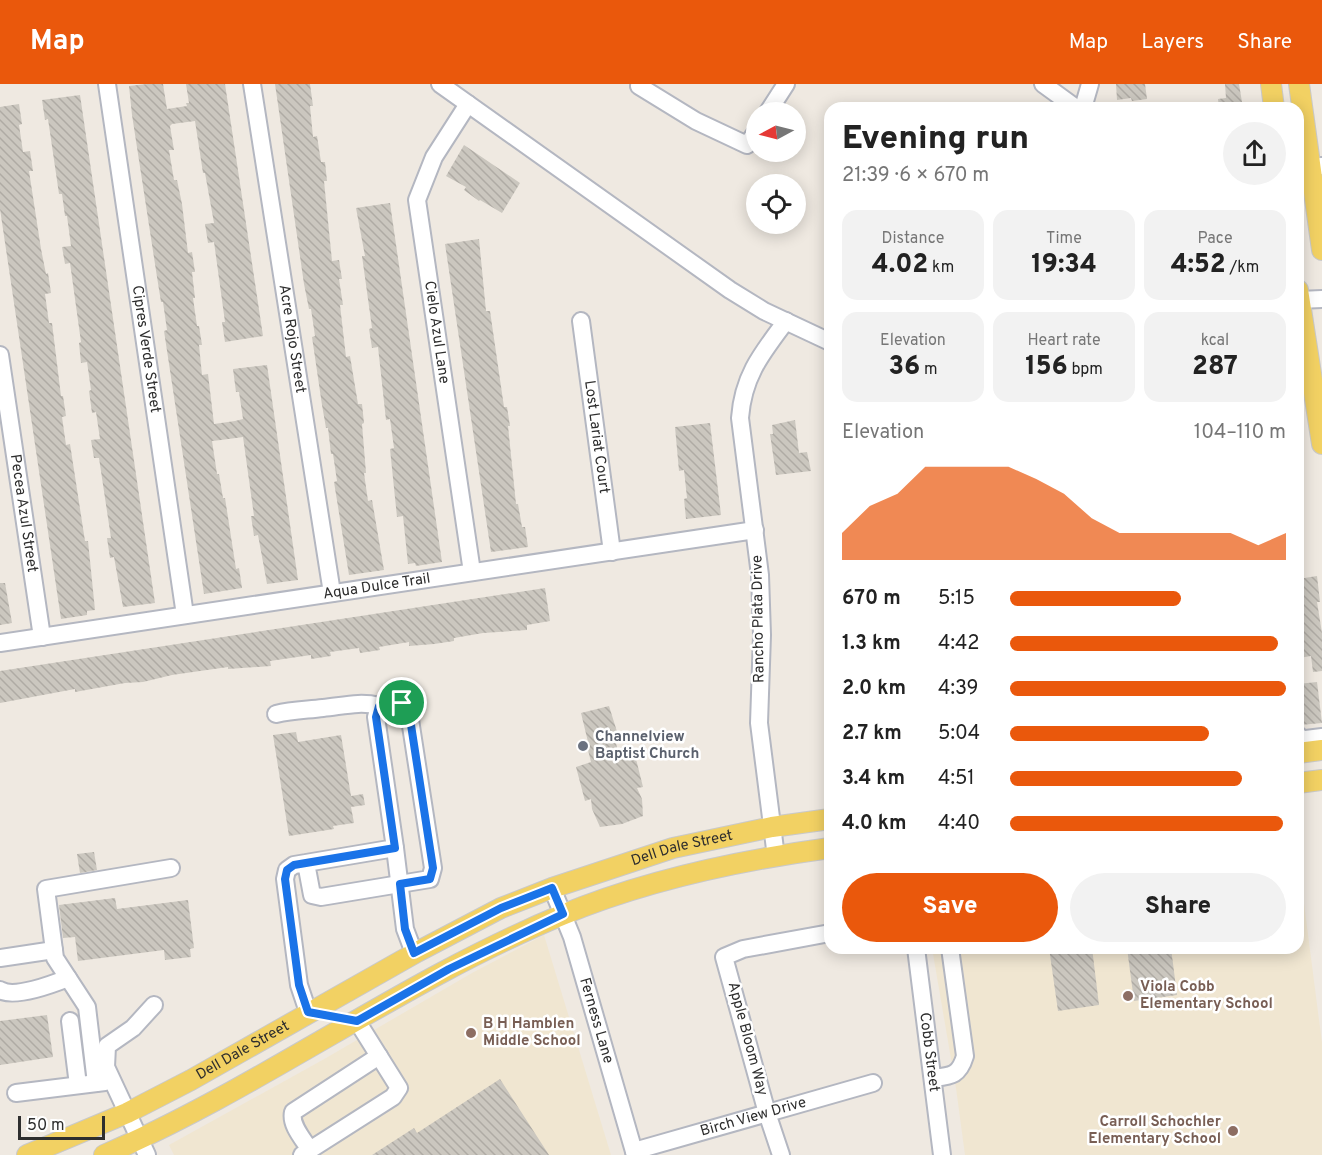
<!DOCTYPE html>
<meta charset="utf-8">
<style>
body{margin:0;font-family:Overpass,sans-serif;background:#f2f2f2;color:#222;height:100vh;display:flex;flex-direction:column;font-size:22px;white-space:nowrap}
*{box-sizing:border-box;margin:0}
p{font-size:20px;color:#767676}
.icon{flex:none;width:33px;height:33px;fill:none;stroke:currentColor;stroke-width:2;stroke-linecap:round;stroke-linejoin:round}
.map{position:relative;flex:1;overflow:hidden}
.sheet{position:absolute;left:824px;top:18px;width:480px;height:852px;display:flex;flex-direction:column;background:#fff;border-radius:18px;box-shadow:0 3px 15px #0003}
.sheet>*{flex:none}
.needle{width:39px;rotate:263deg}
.controls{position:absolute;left:746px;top:18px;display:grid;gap:12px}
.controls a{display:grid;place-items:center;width:60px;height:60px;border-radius:50%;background:#fff;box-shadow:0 3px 15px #0003;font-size:30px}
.scale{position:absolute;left:18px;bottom:15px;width:87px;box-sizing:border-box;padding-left:6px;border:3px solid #2e2e2e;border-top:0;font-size:16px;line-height:21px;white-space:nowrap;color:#2e2e2e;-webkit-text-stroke:4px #fff;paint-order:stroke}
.pin{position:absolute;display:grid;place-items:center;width:51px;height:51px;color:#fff;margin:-26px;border:3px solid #fff;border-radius:50%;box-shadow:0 2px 6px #0007}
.round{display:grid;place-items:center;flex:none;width:63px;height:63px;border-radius:32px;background:#f2f2f2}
.head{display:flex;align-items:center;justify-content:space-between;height:102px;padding:0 18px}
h1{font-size:33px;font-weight:800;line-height:45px}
.metrics{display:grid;grid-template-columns:repeat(3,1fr);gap:9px;height:102px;padding:6px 18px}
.metrics div{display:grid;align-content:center;border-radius:15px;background:#f2f2f2;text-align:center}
.metrics b{font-size:26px;font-weight:800}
.metrics small{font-size:16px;font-weight:400}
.metrics p{font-size:16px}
.chart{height:168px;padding:12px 18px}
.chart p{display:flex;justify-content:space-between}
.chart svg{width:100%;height:108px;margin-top:6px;fill:#ea580c;opacity:.7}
.cta{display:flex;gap:12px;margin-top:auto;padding:12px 18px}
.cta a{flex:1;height:69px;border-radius:36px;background:#ea580c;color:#fff;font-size:24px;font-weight:800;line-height:69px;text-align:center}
.cta a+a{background:#f2f2f2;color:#222}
ul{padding:0 18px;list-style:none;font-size:20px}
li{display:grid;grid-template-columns:96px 72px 1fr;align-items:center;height:45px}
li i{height:15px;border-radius:8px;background:#ea580c}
header{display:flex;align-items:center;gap:36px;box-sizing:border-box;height:84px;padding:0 30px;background:#ea580c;color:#fff}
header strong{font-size:28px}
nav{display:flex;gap:33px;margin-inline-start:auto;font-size:21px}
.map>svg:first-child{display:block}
.education{fill:#f0e6d1}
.building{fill:url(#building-back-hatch)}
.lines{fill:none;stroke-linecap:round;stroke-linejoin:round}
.minor-casing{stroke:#b4b7c1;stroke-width:20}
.major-casing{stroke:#c9c9c9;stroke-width:22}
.minor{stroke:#fff;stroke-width:16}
.major{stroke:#f2d163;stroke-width:20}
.route-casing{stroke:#fff;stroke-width:12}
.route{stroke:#1a73e8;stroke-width:8}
.worship-dot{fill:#6b7280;stroke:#fff;stroke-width:2}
.education-dot{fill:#8d6e63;stroke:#fff;stroke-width:2}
.labels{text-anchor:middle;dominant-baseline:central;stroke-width:5;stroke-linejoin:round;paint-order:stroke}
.street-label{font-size:15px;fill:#2e2e2e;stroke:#fff}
.worship-label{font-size:15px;font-weight:bold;fill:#5b616d;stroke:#fff;text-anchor:start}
.education-label{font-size:15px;font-weight:bold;fill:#785e54;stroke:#fff;text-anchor:start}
</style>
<header>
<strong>Map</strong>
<nav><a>Map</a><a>Layers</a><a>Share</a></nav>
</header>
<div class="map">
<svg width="1322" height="1071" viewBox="0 0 1322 1071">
<defs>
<pattern id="building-back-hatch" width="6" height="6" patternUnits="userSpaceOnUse" patternTransform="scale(1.5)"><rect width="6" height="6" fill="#cbc7bf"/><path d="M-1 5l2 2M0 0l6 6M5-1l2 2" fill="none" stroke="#afaba4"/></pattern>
</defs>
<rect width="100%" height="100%" fill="#efe9e1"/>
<g class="education">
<polygon points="1298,773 1322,959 1322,1071 965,1071 956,1004 932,864 1298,864"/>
<polygon points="544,851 611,1071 174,1071 169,1061 326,974 472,889"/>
</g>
<g class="building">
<polygon points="147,0 163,0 167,25 187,22 186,19 189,19 186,0 225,0 263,252 225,258 222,238 225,238 214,158 208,159 205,140 214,139 205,89 203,89 195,37 172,40 170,42 174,66 169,66 174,96 177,96 182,120 188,169 192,168 195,188 192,188 195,214 193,214 197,242 199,242 202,261 199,261 202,291 208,290 214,340 235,337 243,335 239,308 236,308 233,285 267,281 298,496 267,500 258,451 254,452 251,432 254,432 243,353 221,356 212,357 217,390 219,390 223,414 225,414 236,485 239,484 242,504 204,510 164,247 167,246 163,218 161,218 157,193 132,31 129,2"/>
<polygon points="275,0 310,0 313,22 310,22 313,53 317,52 321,78 325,78 327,97 324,97 332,177 339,176 342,195 339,195 343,221 340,221 346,273 350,272 358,320 362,320 364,339 362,340 366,389 364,389 368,417 372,416 384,486 349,491 334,398 337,397 333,370 331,370 328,344 326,344 322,321 312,253 315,252 311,225 309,225 304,200"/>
<polygon points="1116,0 1145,0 1147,15 1132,17 1131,14 1117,16"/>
<polygon points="1225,0 1239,0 1243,24 1219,24 1218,15 1226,14"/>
<polygon points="80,11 155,519 123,523 114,473 110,474 107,454 111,454 99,374 94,374 91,356 100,355 96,328 92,329 89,307 91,306 87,278 81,279 79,259 81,258 70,179 65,180 62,163 71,162 67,132 65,132 62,110 59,110 48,35 45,36 42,16"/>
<polygon points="19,20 22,40 19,41 23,68 30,67 33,87 29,87 41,165 46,190 48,189 51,209 45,210 49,239 52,239 61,312 63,312 66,332 62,333 66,361 70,360 85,457 88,457 95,526 87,527 87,531 61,535 0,125 0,23"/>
<polygon points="464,61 520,99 502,129 480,116 479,117 464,106 466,103 446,92"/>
<polygon points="390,119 442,478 416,482 415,479 408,480 403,432 397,433 390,365 394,364 390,335 386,336 378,263 372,264 369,245 372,244 362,172 365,172 356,124"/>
<polygon points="479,155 486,227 490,227 504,323 507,323 510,342 508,342 516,420 518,420 522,443 525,443 528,463 491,468 445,160"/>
<polygon points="795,336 799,369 807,368 811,387 776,391 770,350 773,350 772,341"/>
<polygon points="710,339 721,431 686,435 684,415 687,414 684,386 679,387 675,343"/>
<polygon points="1317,492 1320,518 1317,518 1322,549 1322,587 1313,588 1311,572 1299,574 1298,558 1303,558 1298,521 1298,495"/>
<polygon points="0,499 5,499 12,539 0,541"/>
<polygon points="545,504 550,537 527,541 527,546 483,549 454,554 454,557 434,560 409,562 409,558 379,563 380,566 360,569 359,564 330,568 331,572 311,575 311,571 270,577 271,582 228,585 228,583 172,591 143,598 125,599 75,608 75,605 0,619 0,587"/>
<polygon points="1317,598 1322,639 1300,641 1298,600"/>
<polygon points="609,622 619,654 615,655 619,672 634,667 643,703 637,704 642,715 643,732 622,740 600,743 592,725 591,715 585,717 576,683 591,678 587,662 589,662 581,629"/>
<polygon points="296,648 298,658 341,651 351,712 363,710 365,721 351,723 354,739 333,742 334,745 289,752 273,651"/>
<polygon points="94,768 97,786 80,789 77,770"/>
<polygon points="115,814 117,825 188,816 194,864 190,865 191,873 165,876 164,866 78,877 75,853 63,854 59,821"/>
<polygon points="1049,864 1092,864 1099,921 1058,927"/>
<polygon points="1127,864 1171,864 1177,911 1134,917"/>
<polygon points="47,931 53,973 0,981 0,937"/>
<polygon points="500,995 549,1071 372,1071 414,1044 417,1049"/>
</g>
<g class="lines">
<defs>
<g id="minor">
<path id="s1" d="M 107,0 L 185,531"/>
<path id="s2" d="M 252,0 L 332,509"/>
<polyline points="440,0 730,206 764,227 830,258"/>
<polyline points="640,0 639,2 696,37 747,61 756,48"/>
<polyline points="1043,0 1076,24"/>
<path id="s3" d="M 468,20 L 434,73 L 417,116 L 472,488"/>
<polyline points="1083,24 1090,0"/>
<polyline points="768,28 786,0"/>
<polyline points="1298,85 1322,82"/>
<polyline points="1299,216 1322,215"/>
<path id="s4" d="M 581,237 L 612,468"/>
<path id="s5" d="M 0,271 L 42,553"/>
<path id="s6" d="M 0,559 L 755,446"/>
<path d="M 276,630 C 292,626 307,626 323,624 C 343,622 360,617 379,622"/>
<polyline points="1298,651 1298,656 1322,653"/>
<polyline points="395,764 405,845 414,869"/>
<path d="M 776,773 L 759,639 L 762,551 L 760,491 L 740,334 C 743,292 762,269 786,237"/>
<polyline points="306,779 312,811 321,813 430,795 433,784 409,629 402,619 379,622 376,633 395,764 294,781 287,786 285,795 299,901 308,928"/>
<path id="s7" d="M 552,804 L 572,853 L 635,1071"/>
<path id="s8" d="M 916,864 L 942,1071"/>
<polyline points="0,874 54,866"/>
<path d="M 0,906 C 14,915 53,900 68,894"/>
<polyline points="70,937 78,1001"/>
<path d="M 933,994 C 951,992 959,992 965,972 L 950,864"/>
<polyline points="96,999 87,923 55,874 46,805 171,784"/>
<polyline points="16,1009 105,998"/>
<path d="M 310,1066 C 303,1055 290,1041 293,1028 L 379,972"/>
<path id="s9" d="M 634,1067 L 873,999"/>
<polyline points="147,1071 106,983 107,962 133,944 154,921"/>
<polyline points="302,1071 393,1013 399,1004 357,937"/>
<polyline points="781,1071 767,1029 724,873 743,865 830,849"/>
</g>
<g id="major">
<polyline points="1271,0 1274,24"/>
<polyline points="1299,0 1322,166"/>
<polyline points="1298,206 1322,360"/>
<polyline points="1298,669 1322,666"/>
<polyline points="1298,699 1322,696"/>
<path id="s10" d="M 27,1071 L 127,1029 L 191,996 L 417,868 L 501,824 L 552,804 L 673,764 L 772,743 L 830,735"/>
<path d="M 104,1071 C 262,1003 402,897 562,831 C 644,797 741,776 830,764"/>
</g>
</defs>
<use href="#minor" class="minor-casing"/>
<use href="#major" class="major-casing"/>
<use href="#minor" class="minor"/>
<use href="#major" class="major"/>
</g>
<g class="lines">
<defs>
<polygon id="route" points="402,619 409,628 433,784 430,795 400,800 405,845 414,869 501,824 552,804 563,830 449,885 357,937 308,928 299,901 285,795 287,786 294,781 395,764 376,633 379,622"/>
</defs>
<use href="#route" class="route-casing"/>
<use href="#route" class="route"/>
</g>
<circle class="worship-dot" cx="583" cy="662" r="6"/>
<g class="education-dot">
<circle cx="1128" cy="912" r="6"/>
<circle cx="471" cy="949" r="6"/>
<circle cx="1233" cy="1047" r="6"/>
</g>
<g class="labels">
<g class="street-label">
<text stroke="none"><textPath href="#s3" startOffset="243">Cielo Azul Lane</textPath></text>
<text stroke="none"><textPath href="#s2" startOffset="258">Acre Rojo Street</textPath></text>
<text stroke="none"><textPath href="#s1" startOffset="268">Cipres Verde Street</textPath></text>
<text stroke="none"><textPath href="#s4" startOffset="117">Lost Lariat Court</textPath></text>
<text stroke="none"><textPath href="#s5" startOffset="160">Pecea Azul Street</textPath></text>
<text stroke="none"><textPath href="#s6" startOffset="381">Aqua Dulce Trail</textPath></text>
<text transform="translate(759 535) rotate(-91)">Rancho Plata Drive</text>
<text stroke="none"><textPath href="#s10" startOffset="726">Dell Dale Street</textPath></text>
<text stroke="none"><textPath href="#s7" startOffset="140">Ferness Lane</textPath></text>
<text transform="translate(747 955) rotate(75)">Apple Bloom Way</text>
<text stroke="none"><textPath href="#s10" startOffset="240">Dell Dale Street</textPath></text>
<text stroke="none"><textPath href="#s8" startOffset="105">Cobb Street</textPath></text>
<text stroke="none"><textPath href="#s9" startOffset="124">Birch View Drive</textPath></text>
</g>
<g class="worship-label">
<text x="595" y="653">Channelview<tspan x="595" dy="17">Baptist Church</tspan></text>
</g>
<g class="education-label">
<text x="1140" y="903">Viola Cobb<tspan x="1140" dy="17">Elementary School</tspan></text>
<text x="483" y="940">B H Hamblen<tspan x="483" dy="17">Middle School</tspan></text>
<text x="1221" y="1038" text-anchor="end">Carroll Schochler<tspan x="1221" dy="17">Elementary School</tspan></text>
</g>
</g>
</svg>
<div class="controls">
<a><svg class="needle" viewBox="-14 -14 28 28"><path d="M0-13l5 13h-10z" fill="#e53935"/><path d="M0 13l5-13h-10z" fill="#767676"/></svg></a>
<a><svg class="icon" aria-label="locate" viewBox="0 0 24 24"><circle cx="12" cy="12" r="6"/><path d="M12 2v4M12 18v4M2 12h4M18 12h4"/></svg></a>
</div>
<div class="scale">50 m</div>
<div class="pin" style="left:402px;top:619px;background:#1e9e55"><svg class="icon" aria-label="arrive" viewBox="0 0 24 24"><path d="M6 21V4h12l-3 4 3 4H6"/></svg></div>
<section class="sheet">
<div class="head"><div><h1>Evening run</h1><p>21:39 · 6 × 670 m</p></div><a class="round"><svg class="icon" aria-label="share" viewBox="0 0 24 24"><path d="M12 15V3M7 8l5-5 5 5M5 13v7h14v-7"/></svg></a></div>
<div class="metrics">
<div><p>Distance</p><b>4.02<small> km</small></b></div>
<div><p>Time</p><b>19:34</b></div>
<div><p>Pace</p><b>4:52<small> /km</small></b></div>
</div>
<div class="metrics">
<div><p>Elevation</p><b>36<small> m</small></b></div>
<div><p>Heart rate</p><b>156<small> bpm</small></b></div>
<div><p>kcal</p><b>287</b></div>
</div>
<div class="chart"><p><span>Elevation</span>104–110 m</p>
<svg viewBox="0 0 160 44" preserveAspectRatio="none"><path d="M0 44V33L10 22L20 17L30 6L40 6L50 6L60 6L70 11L80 17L90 27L100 33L110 33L120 33L130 33L140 33L150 38L160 33V44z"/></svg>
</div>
<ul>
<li><b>670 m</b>5:15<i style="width:62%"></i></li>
<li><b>1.3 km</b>4:42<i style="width:97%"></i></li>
<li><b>2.0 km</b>4:39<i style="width:100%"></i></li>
<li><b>2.7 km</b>5:04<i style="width:72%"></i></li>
<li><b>3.4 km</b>4:51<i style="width:84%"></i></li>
<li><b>4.0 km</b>4:40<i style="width:99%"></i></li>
</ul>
<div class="cta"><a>Save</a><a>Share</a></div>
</section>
</div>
